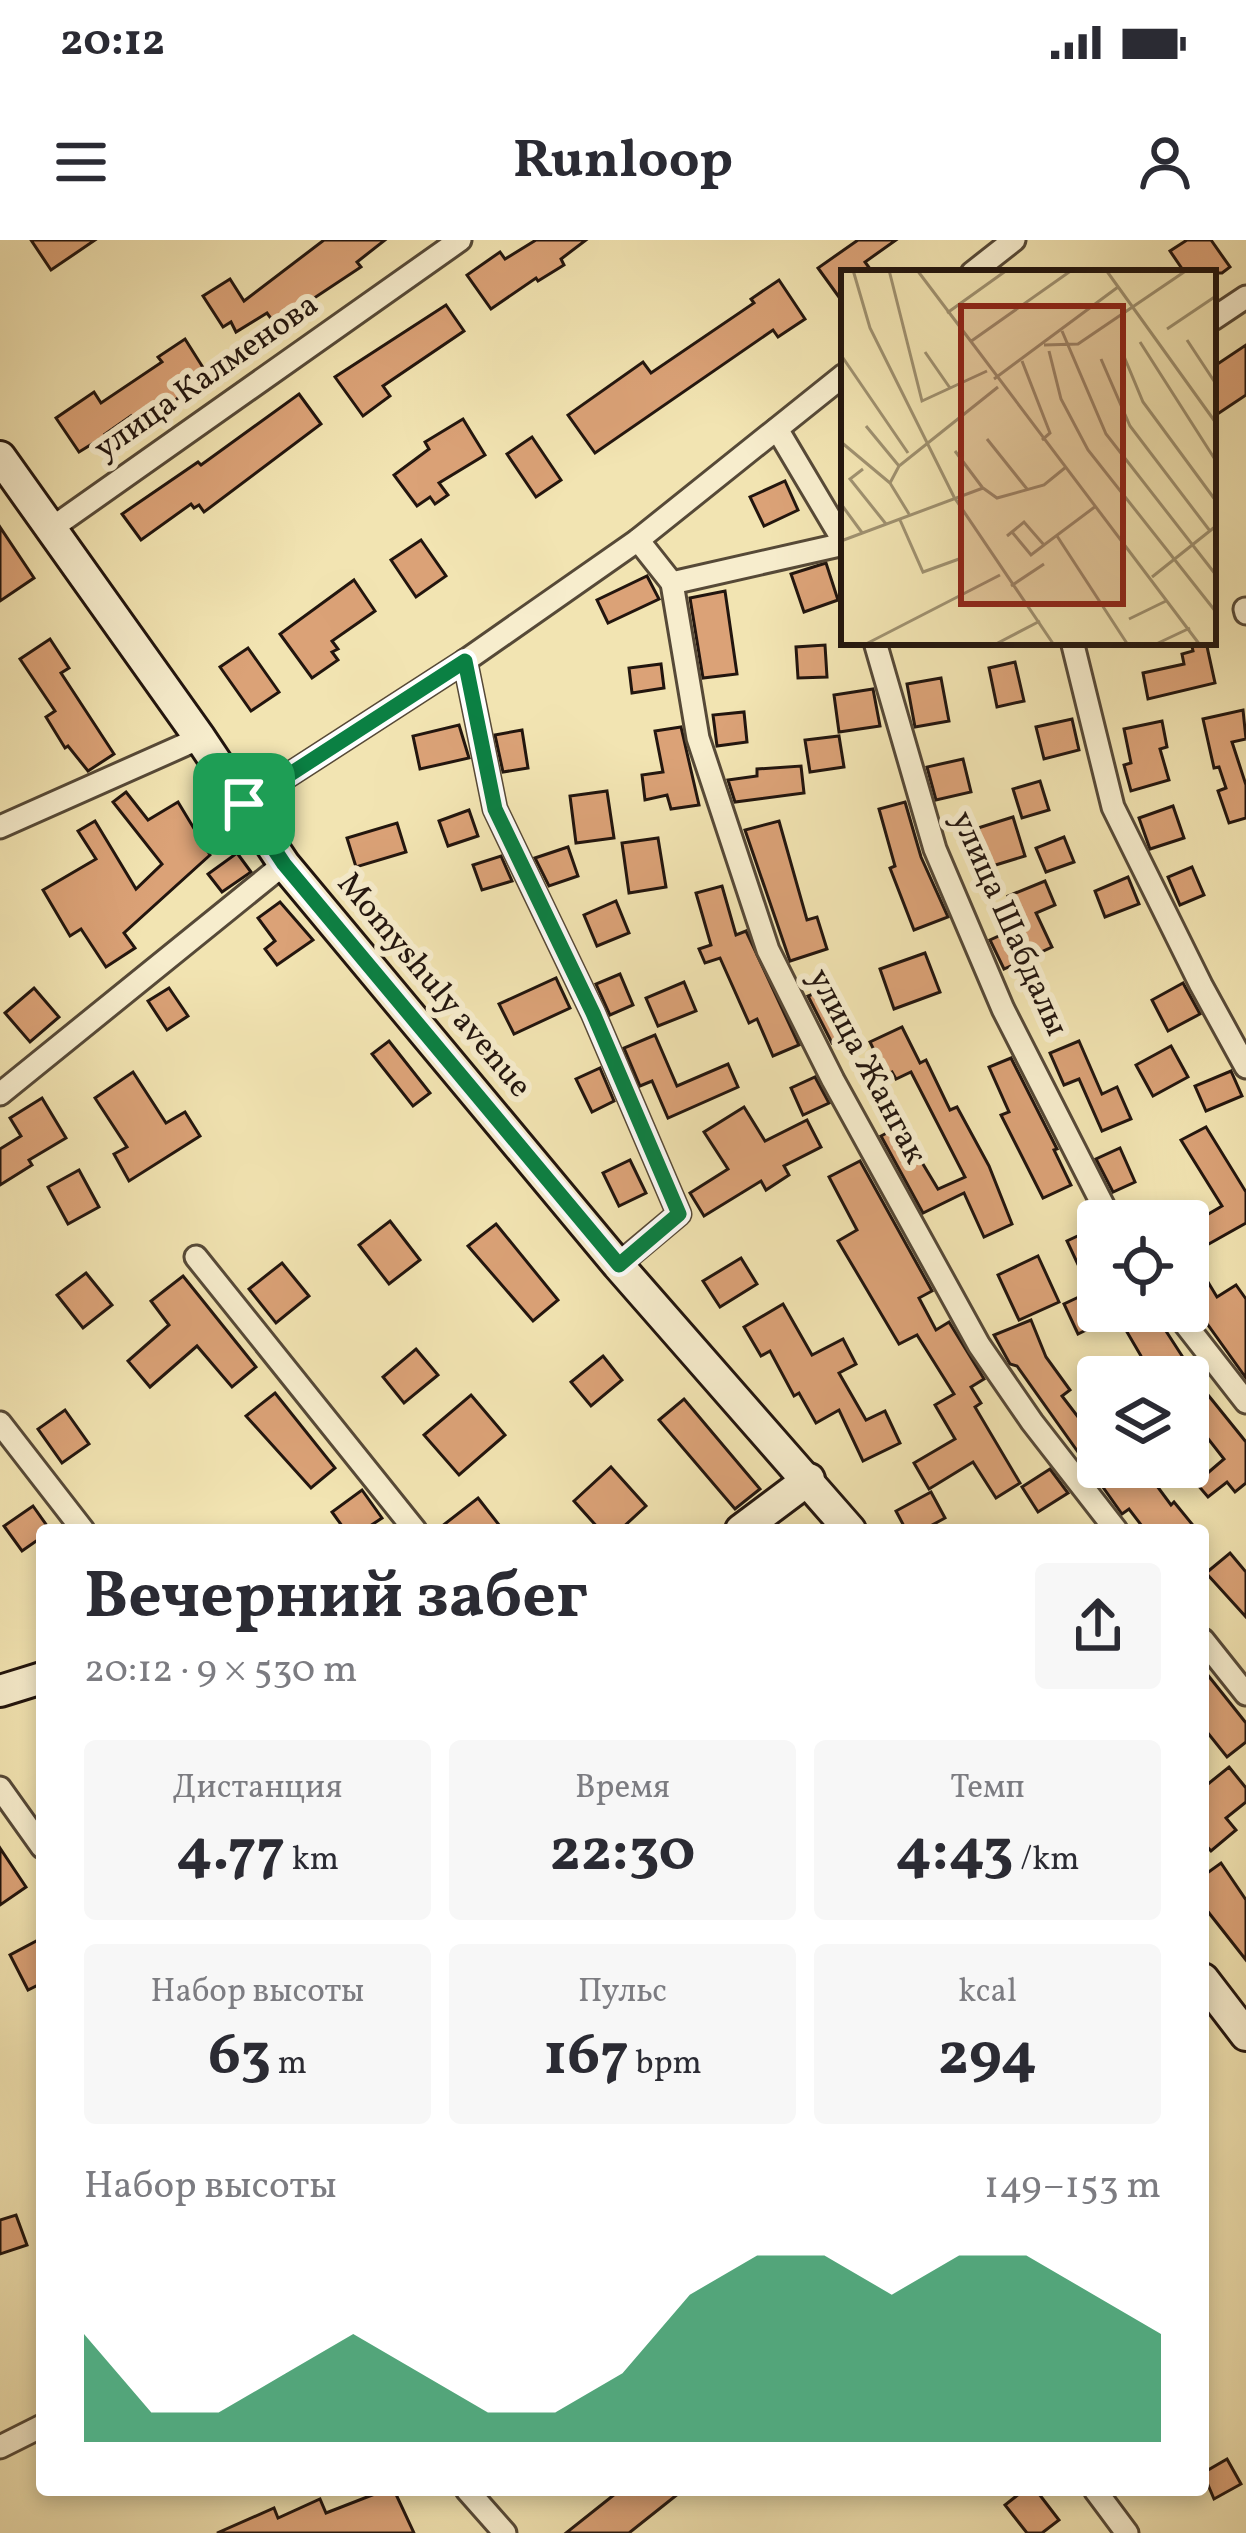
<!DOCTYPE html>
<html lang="ru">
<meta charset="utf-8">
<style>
body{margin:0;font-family:Vollkorn,serif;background:#f7f7f7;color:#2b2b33;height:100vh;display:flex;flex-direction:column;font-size:45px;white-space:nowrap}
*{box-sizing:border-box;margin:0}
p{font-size:39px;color:#7c7c81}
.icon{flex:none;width:66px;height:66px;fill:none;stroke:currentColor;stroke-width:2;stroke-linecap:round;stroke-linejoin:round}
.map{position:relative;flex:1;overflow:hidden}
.panel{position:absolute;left:36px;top:1284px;width:1173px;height:972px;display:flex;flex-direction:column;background:#fff;border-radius:12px;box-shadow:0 6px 18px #0003}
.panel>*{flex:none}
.buttons{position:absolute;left:1077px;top:960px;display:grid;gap:24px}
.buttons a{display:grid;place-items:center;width:132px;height:132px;border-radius:12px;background:#fff;box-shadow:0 6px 18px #0003;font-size:60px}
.pin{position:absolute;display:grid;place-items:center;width:102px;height:102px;color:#fff;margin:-51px;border-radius:24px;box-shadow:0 6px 18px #0006}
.round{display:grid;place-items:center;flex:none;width:126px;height:126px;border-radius:12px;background:#f7f7f7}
.headline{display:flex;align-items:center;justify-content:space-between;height:204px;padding:0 48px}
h1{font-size:66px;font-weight:700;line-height:90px}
.metrics{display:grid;grid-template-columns:repeat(3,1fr);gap:18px;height:204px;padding:12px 48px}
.metrics div{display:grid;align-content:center;border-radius:12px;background:#f7f7f7;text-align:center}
.metrics b{font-size:60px;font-weight:700}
.metrics small{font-size:33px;font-weight:400}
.metrics p{font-size:33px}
.chart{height:336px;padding:24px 48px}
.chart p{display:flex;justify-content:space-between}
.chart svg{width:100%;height:216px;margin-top:12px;fill:#0b8043;opacity:.7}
.status{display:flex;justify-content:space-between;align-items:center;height:84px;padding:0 60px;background:#fff;direction:ltr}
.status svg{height:33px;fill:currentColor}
header{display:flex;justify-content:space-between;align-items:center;height:156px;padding:0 48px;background:#fff;font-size:54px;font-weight:700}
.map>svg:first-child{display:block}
.building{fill:#dba277;stroke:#22150e;stroke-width:3}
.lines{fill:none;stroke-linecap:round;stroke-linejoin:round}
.minor-casing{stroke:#564937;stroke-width:27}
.secondary-casing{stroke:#22150e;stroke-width:36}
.minor{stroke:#f7edcd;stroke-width:21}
.secondary{stroke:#f7edcd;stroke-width:30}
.route-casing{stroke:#fff;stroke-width:24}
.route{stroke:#0b8043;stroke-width:15}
.labels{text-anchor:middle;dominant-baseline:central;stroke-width:12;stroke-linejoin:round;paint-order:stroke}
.street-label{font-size:33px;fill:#22150e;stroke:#f7edcd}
.inset-road{fill:none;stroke:#9f9170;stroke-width:3}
.view{fill:#8f2418;fill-opacity:0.15;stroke:#8f2418;stroke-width:6}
.inset-edge{fill:none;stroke:#22150e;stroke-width:6}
</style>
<div class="status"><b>20:12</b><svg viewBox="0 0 49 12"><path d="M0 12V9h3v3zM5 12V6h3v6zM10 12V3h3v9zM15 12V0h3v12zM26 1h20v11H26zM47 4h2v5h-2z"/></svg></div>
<header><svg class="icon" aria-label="menu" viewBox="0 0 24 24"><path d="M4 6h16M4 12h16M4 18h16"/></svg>Runloop<svg class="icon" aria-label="person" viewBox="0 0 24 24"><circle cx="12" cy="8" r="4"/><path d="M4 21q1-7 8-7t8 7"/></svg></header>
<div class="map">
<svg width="1246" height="2293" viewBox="0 0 1246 2293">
<rect width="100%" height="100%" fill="#f2e4b2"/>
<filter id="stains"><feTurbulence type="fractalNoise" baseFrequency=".00167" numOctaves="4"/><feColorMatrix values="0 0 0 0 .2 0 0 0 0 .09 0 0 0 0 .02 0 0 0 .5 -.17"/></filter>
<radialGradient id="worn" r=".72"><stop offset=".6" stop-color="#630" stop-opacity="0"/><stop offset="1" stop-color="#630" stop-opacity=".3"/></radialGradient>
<g class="building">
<polygon points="31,0 95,0 51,30"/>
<polygon points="324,0 385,0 357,22 361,27 275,84 267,73 236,92 231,82 223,87 203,56 230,39 244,61"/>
<polygon points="536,0 586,0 561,19 564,25 538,41 536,38 491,69 467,35 500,12 505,19"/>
<polygon points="858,0 896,0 865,22 873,33 844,33 844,64 818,28"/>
<polygon points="1187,0 1211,0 1230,27 1222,33 1185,33 1170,11"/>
<polygon points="779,40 805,79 778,97 773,90 595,213 568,175 643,122 651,133 754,63 751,59"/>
<polygon points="446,65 464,91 383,146 390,156 363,176 335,137"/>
<polygon points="185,99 209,137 137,186 131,176 105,194 110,201 97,210 92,204 79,212 56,178 94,152 101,163 162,122 158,117"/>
<polygon points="1246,105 1246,155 1213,177 1213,127"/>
<polygon points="299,154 321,184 204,272 199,265 194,268 191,264 141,300 122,274 198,222 201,225"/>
<polygon points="463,179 485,215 439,243 448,255 435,264 430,257 417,266 394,235 429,209 425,202"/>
<polygon points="532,197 561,240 536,257 507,214"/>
<polygon points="785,241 798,270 764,286 750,257"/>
<polygon points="0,287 34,338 0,361"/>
<polygon points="421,300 446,336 416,357 391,320"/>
<polygon points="826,323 838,360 804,372 791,334"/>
<polygon points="647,336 659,359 608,383 597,360"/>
<polygon points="354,340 375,371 332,401 338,409 332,412 338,420 312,438 280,394"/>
<polygon points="725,351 737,434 703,438 690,358"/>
<polygon points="50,399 69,428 61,433 114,514 88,531 68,506 65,508 46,477 55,471 20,419"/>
<polygon points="1191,402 1206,402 1215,443 1148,459 1143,433 1184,424 1182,414 1193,411"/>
<polygon points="825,405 827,437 798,438 796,407"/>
<polygon points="248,408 279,452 251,471 220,427"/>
<polygon points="1015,422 1024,461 997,467 989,428"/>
<polygon points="661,424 664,448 632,453 629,428"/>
<polygon points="941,438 949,481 915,487 907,444"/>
<polygon points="873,449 880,486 839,492 834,455"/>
<polygon points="1243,470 1246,499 1232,502 1246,545 1246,578 1229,583 1218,551 1226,548 1219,527 1214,528 1203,479"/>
<polygon points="744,472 747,502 717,506 713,475"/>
<polygon points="1072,479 1079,510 1044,519 1036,487"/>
<polygon points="1162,481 1167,507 1160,509 1169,540 1131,551 1124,525 1131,523 1124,489"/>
<polygon points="459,485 469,518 420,529 413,496"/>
<polygon points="681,487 699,565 671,569 667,555 645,560 642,535 663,532 655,491"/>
<polygon points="522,490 528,528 503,532 495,495"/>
<polygon points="839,496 844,527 810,532 805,500"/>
<polygon points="963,519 971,552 936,560 927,527"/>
<polygon points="801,526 804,553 735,562 728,540 757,536 757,529"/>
<polygon points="1040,541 1049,570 1022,578 1013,549"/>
<polygon points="607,551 614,598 576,603 570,556"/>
<polygon points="126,552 148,580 178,562 210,615 124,693 135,708 106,727 81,689 70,696 43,650 96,619 78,591 95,581 136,649 162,624 113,562"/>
<polygon points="905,562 921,617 948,677 914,690 890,628 895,626 879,569"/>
<polygon points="1173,566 1184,598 1150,609 1139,578"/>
<polygon points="469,570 478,596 448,606 439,581"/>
<polygon points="1013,577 1025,616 989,627 978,588"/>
<polygon points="779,581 807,680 817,677 827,709 790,721 745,590"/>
<polygon points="397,583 406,612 356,627 347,598"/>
<polygon points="1064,597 1074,622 1046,632 1036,608"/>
<polygon points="658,598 666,647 629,653 622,603"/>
<polygon points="568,607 578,636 549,646 535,618"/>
<polygon points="237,613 251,632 222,652 208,634"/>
<polygon points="501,616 512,641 482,650 473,625"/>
<polygon points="1192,627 1204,655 1180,665 1168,637"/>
<polygon points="1128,637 1139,664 1105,677 1095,651"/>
<polygon points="1045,641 1055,665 1036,673 1052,707 1004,729 990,700 1021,686 1008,656"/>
<polygon points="722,646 736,695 746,691 799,805 773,816 757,779 749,783 720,718 705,723 699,709 711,705 696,653"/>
<polygon points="616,661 629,693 597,706 584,675"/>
<polygon points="280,662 313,700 277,725 265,709 275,701 258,678"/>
<polygon points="925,713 940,752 894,769 880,729"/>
<polygon points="620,734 633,765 610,775 596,744"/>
<polygon points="556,738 570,768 514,794 499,764"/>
<polygon points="684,742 696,771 658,786 646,758"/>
<polygon points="1183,743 1200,774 1168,791 1152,760"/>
<polygon points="835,745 856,793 832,803 808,756"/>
<polygon points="34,748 59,777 30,802 5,773"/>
<polygon points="169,748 188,776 167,790 148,761"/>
<polygon points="902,787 920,823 926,820 950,870 957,867 989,926 1012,984 984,997 964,953 923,973 881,896 900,886 938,949 965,937 911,832 896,839 892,832 886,835 870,802"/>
<polygon points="655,795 677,846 728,824 738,847 668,878 652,841 640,846 624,808"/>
<polygon points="389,801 430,853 413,866 372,814"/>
<polygon points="1079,801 1102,854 1117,847 1131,879 1102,891 1079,839 1064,845 1050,813"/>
<polygon points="1171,806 1188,837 1153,856 1136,825"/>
<polygon points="1011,818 1057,909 1054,910 1071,945 1043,958 1001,875 1009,872 989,827"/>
<polygon points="600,828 614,861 592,872 576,839"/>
<polygon points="1231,831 1242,856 1206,871 1195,846"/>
<polygon points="133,832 166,883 185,872 200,896 129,941 114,914 127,907 95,858"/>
<polygon points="815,837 829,863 803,875 791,848"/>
<polygon points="42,858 66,898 29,920 32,925 0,945 0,909 21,896 10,878"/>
<polygon points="744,867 765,901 807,880 821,907 784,926 789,935 766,950 761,941 704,976 690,953 728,929 704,892"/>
<polygon points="1206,887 1246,952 1246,983 1191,1014 1217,1057 1236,1045 1246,1059 1246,1138 1188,1057 1188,986 1222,966 1181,900"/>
<polygon points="1120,908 1135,942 1113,952 1096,919"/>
<polygon points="630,920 646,953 619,966 603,933"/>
<polygon points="860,921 932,1051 919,1058 936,1090 949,1082 984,1139 971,1147 981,1163 975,1167 1020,1243 996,1258 973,1222 929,1249 914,1223 955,1199 935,1165 954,1154 917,1095 899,1104 838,1001 857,990 829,937"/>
<polygon points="79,930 99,967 68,984 48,947"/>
<polygon points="390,981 420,1020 389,1044 359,1005"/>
<polygon points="496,984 558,1060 533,1081 468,1006"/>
<polygon points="1097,987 1098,1022 1081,1031 1067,1001"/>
<polygon points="1038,1016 1059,1062 1019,1080 998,1035"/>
<polygon points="741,1018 757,1044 720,1067 703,1041"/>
<polygon points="282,1023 309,1056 276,1083 249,1049"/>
<polygon points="86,1033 112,1065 83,1088 57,1055"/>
<polygon points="183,1036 256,1127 232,1147 197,1106 150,1147 128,1121 169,1085 151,1061"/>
<polygon points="1098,1048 1098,1071 1125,1071 1078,1094 1064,1064"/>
<polygon points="783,1064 812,1115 843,1099 856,1124 839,1133 866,1180 885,1171 900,1203 863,1221 839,1170 816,1183 799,1153 794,1156 770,1111 761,1116 744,1087"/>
<polygon points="1134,1071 1153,1071 1186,1122 1183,1124 1246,1202 1246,1243 1235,1252 1227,1242 1208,1257 1196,1243 1224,1219 1188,1173 1188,1137 1156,1137 1141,1116 1120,1080"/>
<polygon points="1031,1080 1046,1117 1070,1150 1062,1156 1098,1203 1098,1227 1143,1227 1171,1265 1174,1262 1192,1284 1185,1290 1145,1290 1129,1269 1122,1274 1017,1126 1010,1124 994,1095"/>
<polygon points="416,1109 438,1135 404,1163 383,1137"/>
<polygon points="603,1116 622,1140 591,1166 571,1142"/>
<polygon points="275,1153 335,1228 311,1248 246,1176"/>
<polygon points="471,1155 505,1195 459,1235 424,1195"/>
<polygon points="684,1159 760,1249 735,1269 659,1180"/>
<polygon points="65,1170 89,1204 62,1223 38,1189"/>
<polygon points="611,1227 646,1266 620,1290 600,1290 574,1261"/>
<polygon points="1050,1229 1068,1253 1038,1272 1022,1247"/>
<polygon points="362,1250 382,1278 364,1290 345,1290 332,1272"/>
<polygon points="931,1252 945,1278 923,1290 906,1290 896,1271"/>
<polygon points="478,1258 503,1290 437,1290"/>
<polygon points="33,1266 50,1290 42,1290 42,1297 22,1311 4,1286"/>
<polygon points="1230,1313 1246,1332 1246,1377 1206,1333"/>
<polygon points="1203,1429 1246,1483 1246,1502 1227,1517 1203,1487"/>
<polygon points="1229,1527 1246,1548 1246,1562 1226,1578 1236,1590 1211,1611 1203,1602 1203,1548"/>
<polygon points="0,1608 26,1647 0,1665"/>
<polygon points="1221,1623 1246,1660 1246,1720 1209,1673 1203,1678 1203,1636"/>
<polygon points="42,1698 42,1743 28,1750 10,1715"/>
<polygon points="16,1975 27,2005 0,2014 0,1980"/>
<polygon points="1227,2219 1241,2244 1214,2259 1203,2233"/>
<polygon points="385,2250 394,2250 414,2293 217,2293 274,2268 278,2278 320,2259 326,2273"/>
<polygon points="620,2250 683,2250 629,2293 566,2293"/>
<polygon points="1024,2250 1036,2250 1059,2280 1042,2293 1027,2293 1005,2265"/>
</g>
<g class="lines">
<defs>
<g id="minor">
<polyline points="972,33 1014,0"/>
<polyline points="1213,79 1246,57"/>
<polyline points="777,189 844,302"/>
<polyline points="52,288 460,0"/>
<polyline points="638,300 672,343 844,304"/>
<polyline points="672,343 698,498 768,710 833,840 979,1105 1032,1182 1116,1290"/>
<polyline points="1245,369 1246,373"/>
<polyline points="875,402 935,609 1003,769 1111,981"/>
<polyline points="1073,405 1113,567 1201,745 1246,827"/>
<polyline points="465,421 495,569 593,773 679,974 618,1025"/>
<polyline points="244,564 465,421 638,300 844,135"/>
<polyline points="0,587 200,498"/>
<polyline points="0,854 284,624"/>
<polyline points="196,1017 415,1290"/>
<polyline points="1175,1071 1246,1162"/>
<polyline points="0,1183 83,1290"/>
<polyline points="1203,1400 1246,1454"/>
<polyline points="0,1548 42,1607"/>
<polyline points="0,2207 42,2186"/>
<polyline points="467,2250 505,2293"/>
<polyline points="1095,2250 1127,2293"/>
</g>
<g id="secondary">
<polyline points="0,217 200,498 284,624 618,1025 850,1290"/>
<polyline points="741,1290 809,1239"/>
<polyline points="0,1451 42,1438"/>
<polyline points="1203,1739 1246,1795"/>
</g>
</defs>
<use href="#minor" class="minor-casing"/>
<use href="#secondary" class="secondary-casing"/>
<use href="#minor" class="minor"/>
<use href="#secondary" class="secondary"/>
</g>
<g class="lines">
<defs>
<polygon id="route" points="465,421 495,569 593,773 679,974 619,1025 284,624 244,564"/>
</defs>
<use href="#route" class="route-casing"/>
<use href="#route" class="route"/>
</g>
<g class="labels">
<g class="street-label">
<text transform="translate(207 138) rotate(-35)">улица Калменова</text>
<text transform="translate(1008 684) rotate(66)">улица Шабдалы</text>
<text transform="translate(433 746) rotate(50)">Momyshuly avenue</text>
<text transform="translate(866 827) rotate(62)">улица Жангак</text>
</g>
</g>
<g transform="translate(841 30)">
<rect width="375" height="375" fill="#f2e4b2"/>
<path class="inset-road" d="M 12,0 L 29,58 L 113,227 L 213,375M 48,0 L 81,131 L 146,101M 76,0 L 359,375M 265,0 L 375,153M 106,43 L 166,0M 326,59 L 375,26M 221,61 L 265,164 L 375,305M 346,70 L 375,114M 129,72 L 231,0M 299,72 L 375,191M 203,75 L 237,74 L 346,0M 208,81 L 220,129 L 247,180 L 375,342M 84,82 L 109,118M 282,84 L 302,132 L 375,231M 0,85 L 67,183M 260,89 L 289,156 L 369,261M 181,91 L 209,163 L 201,170M 153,109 L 277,17M 25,156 L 58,196M 146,169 L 186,219M 0,172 L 49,213M 114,181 L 141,217M 22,199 L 9,209 L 45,254M 0,234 L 22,264M 68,244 L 49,213 L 58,196 L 157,117M 59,250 L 82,302 L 118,289M 171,262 L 190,285 L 203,275M 166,266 L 183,252 L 203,275 L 255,236M 216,266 L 287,375M 0,271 L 142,218 L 156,228 L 203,215 L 225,197M 311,307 L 375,256M 170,316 L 203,294M 288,349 L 325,331M 23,375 L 159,305M 153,375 L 199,351M 313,375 L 349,358"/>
<path class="view" d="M 120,36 L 282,36 L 282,334 L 120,334 Z"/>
<rect width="375" height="375" class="inset-edge"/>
</g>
<rect width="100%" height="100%" filter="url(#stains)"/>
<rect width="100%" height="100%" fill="url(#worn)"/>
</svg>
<div class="buttons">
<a><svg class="icon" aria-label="locate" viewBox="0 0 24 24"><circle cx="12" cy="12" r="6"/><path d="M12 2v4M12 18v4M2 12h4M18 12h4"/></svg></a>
<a><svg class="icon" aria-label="layers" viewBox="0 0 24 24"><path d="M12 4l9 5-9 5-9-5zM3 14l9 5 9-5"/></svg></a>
</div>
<div class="pin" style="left:244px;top:564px;background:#1e9e55"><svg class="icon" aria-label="arrive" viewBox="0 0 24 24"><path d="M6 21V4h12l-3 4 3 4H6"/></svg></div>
<section class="panel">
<div class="headline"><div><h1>Вечерний забег</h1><p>20:12 · 9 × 530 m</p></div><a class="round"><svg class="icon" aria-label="share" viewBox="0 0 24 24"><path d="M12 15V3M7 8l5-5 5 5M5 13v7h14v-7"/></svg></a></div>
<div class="metrics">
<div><p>Дистанция</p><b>4.77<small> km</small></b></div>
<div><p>Время</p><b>22:30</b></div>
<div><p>Темп</p><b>4:43<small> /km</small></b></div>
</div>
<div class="metrics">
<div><p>Набор высоты</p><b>63<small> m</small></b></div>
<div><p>Пульс</p><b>167<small> bpm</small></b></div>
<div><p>kcal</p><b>294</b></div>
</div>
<div class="chart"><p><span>Набор высоты</span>149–153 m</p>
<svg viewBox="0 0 160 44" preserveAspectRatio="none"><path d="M0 44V22L10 38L20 38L30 30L40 22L50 30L60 38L70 38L80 30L90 14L100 6L110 6L120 14L130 6L140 6L150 14L160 22V44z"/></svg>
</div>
</section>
</div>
